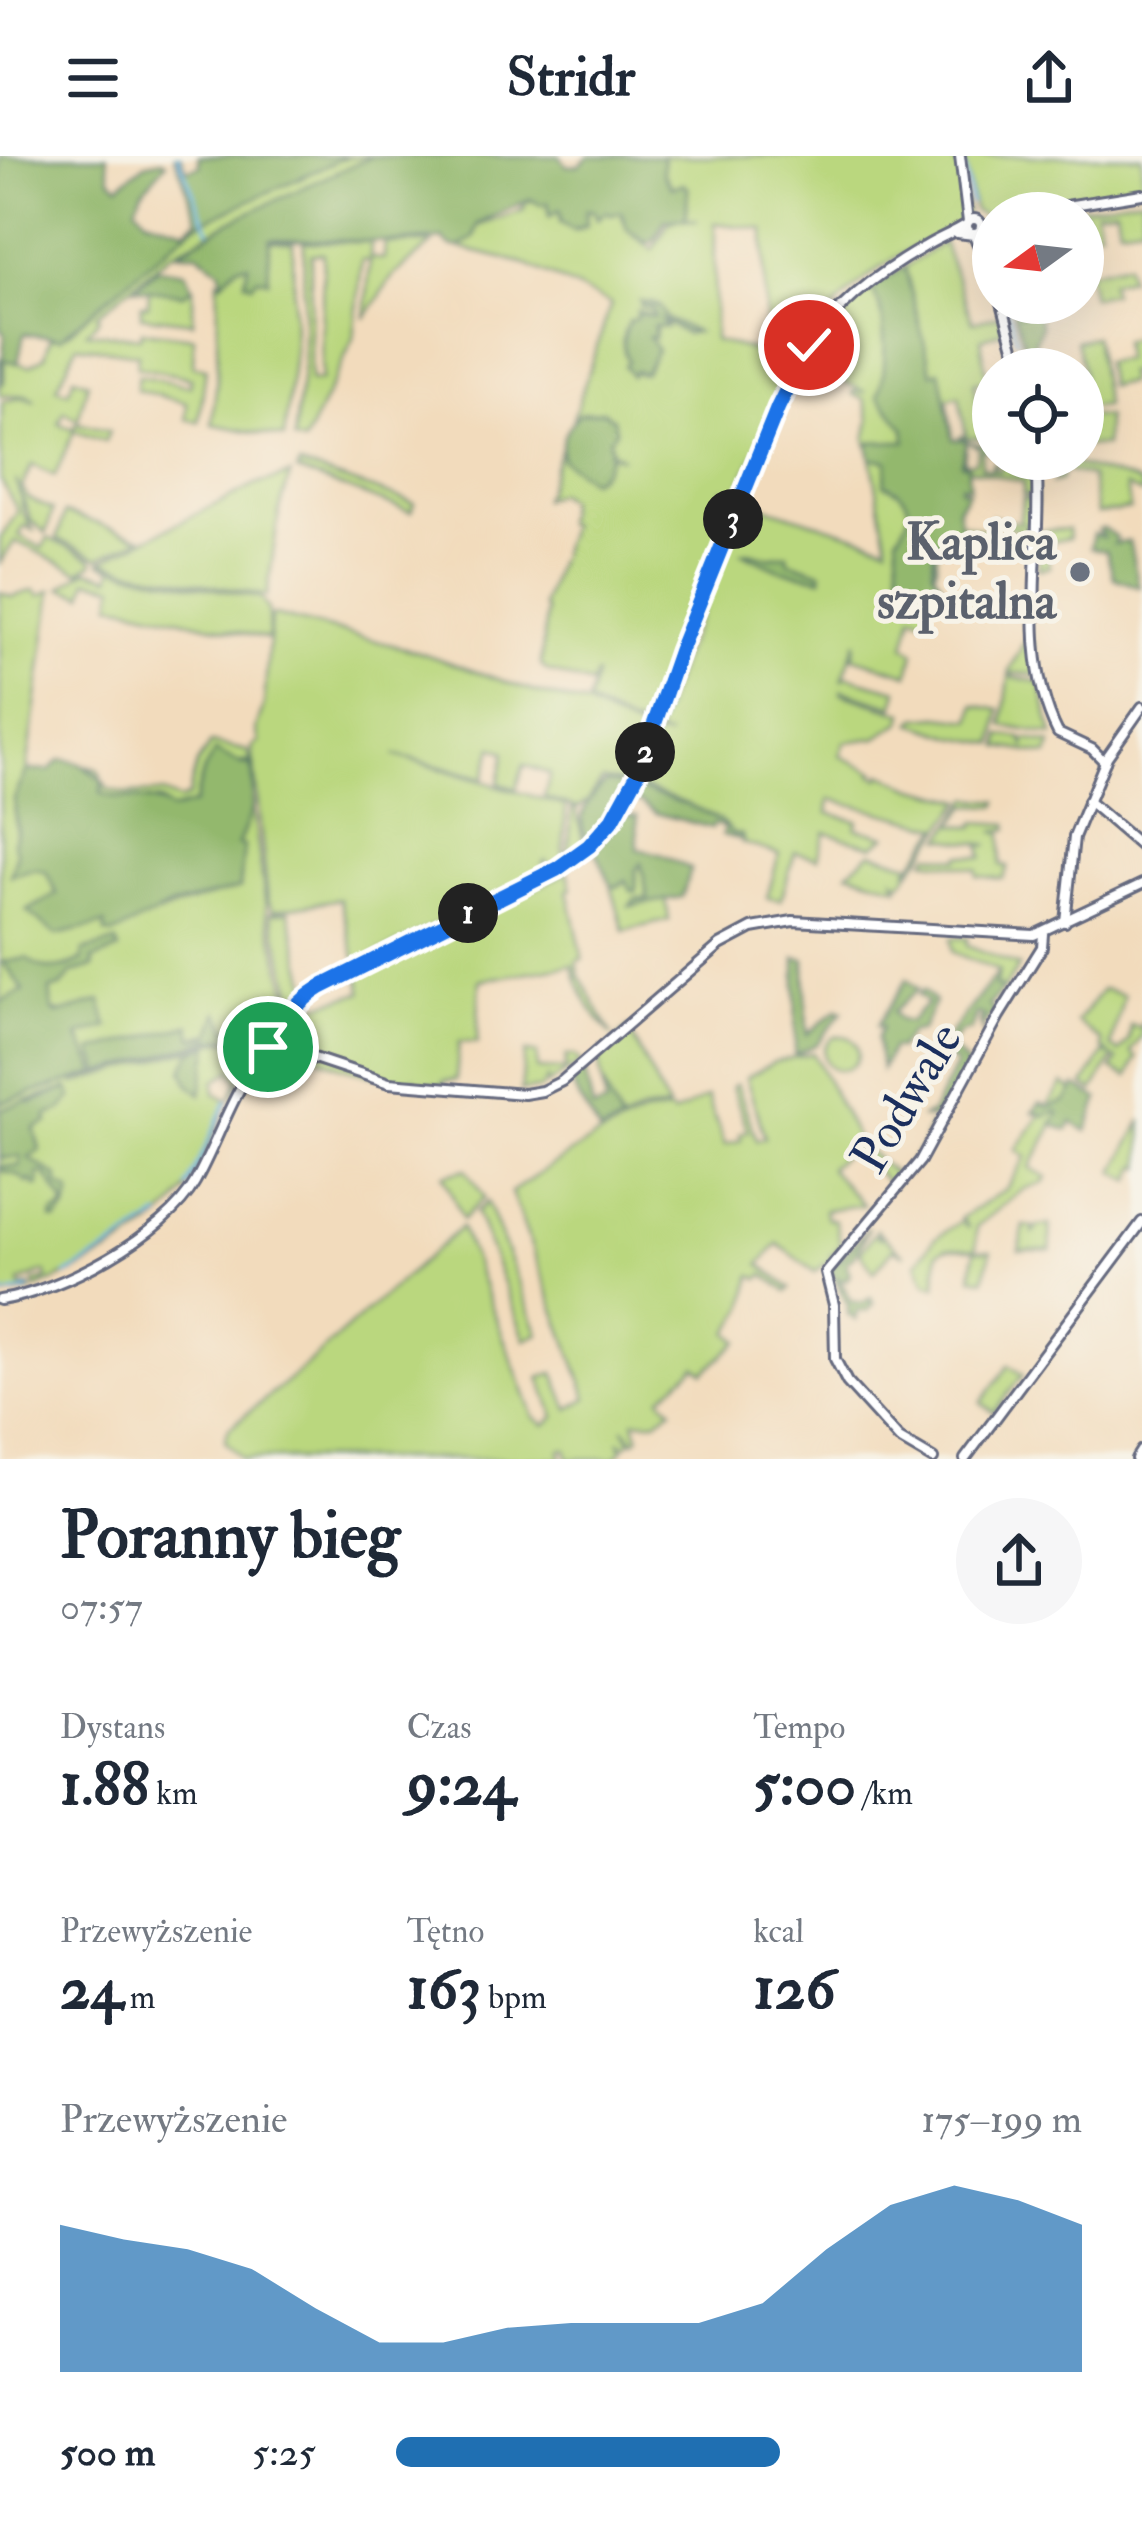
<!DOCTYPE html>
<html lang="pl">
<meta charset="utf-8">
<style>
body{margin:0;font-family:"IM FELL Double Pica",serif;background:#f6f6f7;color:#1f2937;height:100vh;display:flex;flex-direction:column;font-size:45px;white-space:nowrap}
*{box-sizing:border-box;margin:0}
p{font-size:39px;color:#747a83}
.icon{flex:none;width:66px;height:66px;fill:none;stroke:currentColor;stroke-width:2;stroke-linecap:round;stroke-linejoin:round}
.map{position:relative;height:1303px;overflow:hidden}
.drawer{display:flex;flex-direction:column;background:#fff;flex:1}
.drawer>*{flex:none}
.needle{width:78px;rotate:255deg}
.fabs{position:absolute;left:972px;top:36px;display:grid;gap:24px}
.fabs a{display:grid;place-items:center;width:132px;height:132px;border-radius:50%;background:#fff;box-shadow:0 12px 48px #0002;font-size:60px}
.pin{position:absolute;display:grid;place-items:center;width:102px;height:102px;color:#fff;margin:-51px;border:6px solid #fff;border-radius:50%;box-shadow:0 3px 12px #0007}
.km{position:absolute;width:60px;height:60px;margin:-30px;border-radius:50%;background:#222;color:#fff;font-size:33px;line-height:60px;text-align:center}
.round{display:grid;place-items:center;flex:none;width:126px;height:126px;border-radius:63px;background:#f6f6f7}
.headline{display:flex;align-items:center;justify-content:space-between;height:204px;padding:0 60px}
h1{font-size:66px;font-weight:700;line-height:90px}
.figures{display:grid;grid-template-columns:repeat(3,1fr);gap:18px;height:204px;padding:12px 60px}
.figures div{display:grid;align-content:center}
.figures b{font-size:60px;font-weight:700}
.figures small{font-size:33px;font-weight:400}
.figures p{font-size:33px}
.chart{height:336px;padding:24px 60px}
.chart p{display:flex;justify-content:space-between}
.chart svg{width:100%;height:216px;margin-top:12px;fill:#1f6fb2;opacity:.7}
ul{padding:0 60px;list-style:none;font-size:39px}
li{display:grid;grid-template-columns:192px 144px 1fr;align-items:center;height:90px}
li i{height:30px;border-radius:15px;background:#1f6fb2}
header{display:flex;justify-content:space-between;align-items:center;height:156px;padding:0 60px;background:#fff;font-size:54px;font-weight:700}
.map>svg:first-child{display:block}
.green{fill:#bad77e;stroke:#6a836e;stroke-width:3;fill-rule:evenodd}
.forest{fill:#93b86d;stroke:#577466;stroke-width:3}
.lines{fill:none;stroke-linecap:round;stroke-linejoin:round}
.stream{stroke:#71b8e9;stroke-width:3}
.minor-casing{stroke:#666b7f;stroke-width:14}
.major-casing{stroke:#666b7f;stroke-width:16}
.minor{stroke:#fff;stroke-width:8}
.major{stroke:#fff;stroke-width:10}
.route-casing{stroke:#fff;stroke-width:24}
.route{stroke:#1a73e8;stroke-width:15}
.worship-dot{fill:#6b7280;stroke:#f7f3e8;stroke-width:4.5}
.labels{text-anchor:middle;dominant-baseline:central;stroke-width:10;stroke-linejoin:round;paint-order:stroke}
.worship-label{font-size:51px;font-weight:bold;fill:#5b616d;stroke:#f7f3e8;text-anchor:end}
.street-label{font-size:51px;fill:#1b2f5e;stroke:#f7f3e8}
</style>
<header><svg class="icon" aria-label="menu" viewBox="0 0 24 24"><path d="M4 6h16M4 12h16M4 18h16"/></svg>Stridr<svg class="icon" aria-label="share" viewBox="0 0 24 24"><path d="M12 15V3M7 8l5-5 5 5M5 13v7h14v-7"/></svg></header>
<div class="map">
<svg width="1142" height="1303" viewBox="0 0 1142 1303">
<rect width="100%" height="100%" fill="#f7f3e8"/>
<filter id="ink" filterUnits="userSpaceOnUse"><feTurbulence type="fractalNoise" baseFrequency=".00833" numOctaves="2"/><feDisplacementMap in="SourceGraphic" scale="24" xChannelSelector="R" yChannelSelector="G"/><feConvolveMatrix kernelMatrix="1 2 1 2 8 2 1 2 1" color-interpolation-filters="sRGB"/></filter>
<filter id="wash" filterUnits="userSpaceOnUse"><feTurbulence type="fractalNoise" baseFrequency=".004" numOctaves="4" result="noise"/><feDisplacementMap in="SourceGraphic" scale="48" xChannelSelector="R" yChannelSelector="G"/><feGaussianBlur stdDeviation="2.7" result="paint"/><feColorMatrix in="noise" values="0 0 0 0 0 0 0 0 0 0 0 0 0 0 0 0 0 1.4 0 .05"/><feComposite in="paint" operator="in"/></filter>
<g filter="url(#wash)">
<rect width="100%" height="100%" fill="#f2dbbc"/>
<g class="green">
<path d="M 348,0 L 372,0 L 229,66 L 169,99 L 97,159 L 100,162 L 87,176 L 140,181 L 142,175 L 194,181 L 193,210 L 206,212 L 199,266 L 186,263 L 187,247 L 136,234 L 138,219 L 190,230 L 191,222 L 137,211 L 138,198 L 77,189 L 57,232 L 68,236 L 74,221 L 88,226 L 78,264 L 64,256 L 59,267 L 73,274 L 77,267 L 109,275 L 105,286 L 74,275 L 55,320 L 32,309 L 22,331 L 28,342 L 53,354 L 46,377 L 31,365 L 16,324 L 24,358 L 33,374 L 25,370 L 19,379 L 42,392 L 48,382 L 92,403 L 93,407 L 79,416 L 15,385 L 0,407 L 0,383 L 18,355 L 0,323 L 2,246 L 22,241 L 36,245 L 27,239 L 0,240 L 0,203 L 30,210 L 45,200 L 51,181 C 65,183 75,174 83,162 L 193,70 Z"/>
<path d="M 663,0 L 953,0 L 955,8 L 959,8 L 967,56 L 961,67 C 940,81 915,89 894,103 C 852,129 822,162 795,204 L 777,199 L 792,208 L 738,337 L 721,333 L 737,341 L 672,500 L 647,573 L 647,570 L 637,569 L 641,574 L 588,547 L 596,518 L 591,529 L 547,515 L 541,509 L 546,456 L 543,449 L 569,369 L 564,367 L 567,344 L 557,337 L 543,343 L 560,294 L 590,324 L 599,319 L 611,298 L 623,302 L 612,295 L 609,282 L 616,275 L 614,263 L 604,256 L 583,256 L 572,266 L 611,148 L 523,107 L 459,92 L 475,81 L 478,70 L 524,54 L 522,51 L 531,44 L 541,49 L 548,47 L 549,61 L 560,54 L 560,66 L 574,75 L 587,70 L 586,54 L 595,55 L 597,63 L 606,54 L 610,58 L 621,56 L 627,73 L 653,94 L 668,67 L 680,63 L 698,65 L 686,62 L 688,32 L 672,31 L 663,17 ZM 715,67 L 764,73 L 766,197 L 714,185 ZM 651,146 L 659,150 L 667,163 L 695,176 L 685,178 L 667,167 L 666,171 L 655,170 L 656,176 L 650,179 L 648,186 L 656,191 L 644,217 L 639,218 L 625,208 L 628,205 C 620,189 620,171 637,162 L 637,155 L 653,160 L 652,153 L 642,151 Z"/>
<polygon points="963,0 1142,0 1142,33 1042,47 986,61 974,55"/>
<polygon points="1142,41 1142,68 1119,71 1116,52 1096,54 1100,74 1090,76 1085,56 1073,57 1074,52"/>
<polygon points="269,85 293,86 294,196 284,282 212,268 217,224 218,124 222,126 238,109 248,108 249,115 268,123"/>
<path d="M 304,86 L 371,86 L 370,102 L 384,103 L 385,87 L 433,87 L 393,120 L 365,163 L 370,105 L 362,104 L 354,182 L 304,287 L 294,284 L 303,207 ZM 323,97 L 321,224 L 310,225 L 311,98 Z"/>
<path d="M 943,86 L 973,166 L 1004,158 L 1003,175 L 981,183 L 987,224 L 974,227 L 984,282 L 959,281 L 966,279 L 959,240 L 947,243 L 953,283 L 966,283 L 964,307 L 975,306 L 979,291 L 969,286 L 993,291 L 991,299 L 990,294 L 982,294 L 981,311 L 992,314 L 993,306 L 997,307 L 993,311 L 998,315 L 1002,313 L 1001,303 L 1007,303 L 1009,315 L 1029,322 L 1025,317 L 1024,303 L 1033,303 L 1036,340 L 1023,338 L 1023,326 L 968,312 L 969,330 L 960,328 L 959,332 L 968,335 L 956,356 L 961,367 L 1023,384 L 1023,375 L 989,365 L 991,360 L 1019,367 L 1023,342 L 1036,344 L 1034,370 L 1025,368 L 1029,372 L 1027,397 L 958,380 L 957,387 L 938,385 L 936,412 L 929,426 L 900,418 L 928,432 L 931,438 L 925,463 L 913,459 L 905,490 L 914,496 L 909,518 L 853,501 L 856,485 L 842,525 L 846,520 L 898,534 L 894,550 L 842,534 L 841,537 L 904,557 L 902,566 L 876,582 L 845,586 L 840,600 L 875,616 L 872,618 L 879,623 L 881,618 L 915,632 L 963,644 L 904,724 L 900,727 L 895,723 L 898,731 L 848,716 L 871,696 L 910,708 L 907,715 L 940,671 L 830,643 L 828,657 L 858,665 L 856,672 L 886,680 L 873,690 L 825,676 L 818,702 L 795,696 L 781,744 L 767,742 L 779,698 L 742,687 L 742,679 L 731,677 C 722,655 658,639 637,630 L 655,580 L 669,581 L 656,577 L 680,507 L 745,344 L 888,389 L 871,302 L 876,300 L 872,286 L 868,289 L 866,284 L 870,264 L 865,244 L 853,238 L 853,235 L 866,236 L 803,208 L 824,175 L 859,141 Z"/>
<polygon points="1126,107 1129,122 1110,126 1112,137 1092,141 1087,116"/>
<polygon points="149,132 183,138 193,132 193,166 141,160 141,149 148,149"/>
<polygon points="1094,180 1105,250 1086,252 1086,260 1106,261 1105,290 1084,290 1083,213 1076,185"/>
<polygon points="1141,180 1142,214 1127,216 1128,227 1108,230 1104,206 1124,203 1122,185"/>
<polygon points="1065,306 1132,324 1142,329 1142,338 1126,331 1130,353 1097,358 1091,321 1064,314 1060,325 1053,327"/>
<polygon points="300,309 414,347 411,356 297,315"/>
<polygon points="290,319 279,356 267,440 126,413 103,404 258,328"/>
<polygon points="65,357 142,382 98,402 57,383"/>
<polygon points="1068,373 1069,382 1051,386 1046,394 1050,411 1039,413 1041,375"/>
<polygon points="99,406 130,416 261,442 268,453 269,483 112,447 115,430 88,424 84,439 61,432 87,414 111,421 113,412"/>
<path d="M 34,434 L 40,440 L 52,434 L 27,614 L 14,643 L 17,697 L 11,719 L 35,712 L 46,716 L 58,738 L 28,755 C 54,760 85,769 112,767 C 156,764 196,740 240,732 L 243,690 L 238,689 L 253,652 L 267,758 L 291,849 L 282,859 C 261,851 254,865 246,880 L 246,869 L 192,882 L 190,869 L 93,895 L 101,917 L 73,928 L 218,885 L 263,887 L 230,942 L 238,924 L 231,914 L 215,925 L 215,937 L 228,944 C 214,978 202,1017 178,1045 C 150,1079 77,1116 35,1133 L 34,1126 L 48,1123 L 45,1116 L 20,1126 L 21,1131 L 29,1130 L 31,1135 L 0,1140 L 0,1001 L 32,1000 L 39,995 L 34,971 L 69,939 L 68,932 L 0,954 L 0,947 L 97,917 L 78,878 L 107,871 L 52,854 L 49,834 L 62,830 L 72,817 L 93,811 L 82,804 C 55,818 32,811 4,806 L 24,835 L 0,846 L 0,436 L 12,441 Z"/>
<polygon points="275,459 416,495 532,535 586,549 646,578 629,627 602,624 588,645 578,652 544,642 550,618 524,609 516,633 499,627 505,596 493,591 484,622 394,599 566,650 563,697 568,696 572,652 576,653 584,688 549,713 546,705 543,706 545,715 476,749 469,736 449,745 455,759 357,808 340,743 273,754 268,744 252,592 259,586 256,573 264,549 271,460"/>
<polygon points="1026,482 1032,484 1038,519 1013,517 1011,521 1040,526 1053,579 1003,570 1010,514"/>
<polygon points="975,549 1000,554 995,588 955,581 912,567 917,562 939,560 972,564"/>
<polygon points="1001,579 1022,582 1025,589 1027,583 1051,588 1048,599 1000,591"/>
<polygon points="211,587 248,595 251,605 204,614 194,648 170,654 161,645 102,641 102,625 86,609 98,614 107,633 128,638 162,637 179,644 188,641 197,608"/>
<polygon points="970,642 998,645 997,650 968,649 953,668 974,671 976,666 1008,668 1008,673 994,676 1002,677 1001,709 1008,711 1003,723 977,720 977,713 925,704 930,698 958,703 960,699 983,701 981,690 989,689 942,682"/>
<polygon points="641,708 648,743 638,742 630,749 666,744 669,764 624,775 611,729 619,730 626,724 636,735 636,713"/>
<path d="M 568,716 L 572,733 L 568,735 L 583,803 L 577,805 L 579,818 L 612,880 C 595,861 578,836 573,809 L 480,824 L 477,887 L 459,886 L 456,924 L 444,925 L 444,929 L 415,926 L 414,922 L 410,926 C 373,922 316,906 286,883 L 285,873 L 311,842 L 314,850 L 362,836 L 359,817 Z"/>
<polygon points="289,755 309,833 295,846 271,757"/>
<polygon points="951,782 967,782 967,790 1019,810 1004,833 995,830 998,815 952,796"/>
<polygon points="1103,833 1124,839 1111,890 1119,896 1129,884 1131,869 1139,872 1142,868 1142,880 1131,896 1137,902 1128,921 1112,913 1117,904 1113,902 1093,935 1084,929 1104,897 1111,900 1102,892 1102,886 1077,866"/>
<polygon points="628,872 668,952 641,956 621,967 602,926 598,901"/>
<circle cx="841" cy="897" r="17"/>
<polygon points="525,897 537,898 537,913 565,914 566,900 575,900 581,906 548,929 547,923 541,933 521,935"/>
<polygon points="813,897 859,987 897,1020 922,992 929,970 934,974 891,1031 854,991 829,1012 863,1049 824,1054 827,1062 835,1064 841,1089 830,1100 832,1103 815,1116 778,1088 760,1108 790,1132 787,1136 764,1118 760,1123 752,1120 745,1152 729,1177 739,1185 704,1216 696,1210 661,1241 672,1253 656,1265 634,1265 639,1281 635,1285 623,1271 631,1285 625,1290 619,1284 623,1294 613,1303 569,1303 566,1293 560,1294 562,1303 243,1303 225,1285 229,1272 293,1221 461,1071 534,1261 545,1269 555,1261 540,1222 554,1217 569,1253 588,1242 511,1036 591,984 645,958 669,955 673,958 707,941 725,989 741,984 740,978 748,975 732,931 737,928 757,984 765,982 746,922 774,906"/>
<polygon points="1063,928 1073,934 1030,1012 1047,1021 1044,1027 1024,1033 977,1070 976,1094 991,1095 984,1123 972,1121 975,1093 946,1092 938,1096 936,1130 926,1127 917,1107 934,1083 961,1065 969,1072 961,1062 1006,1033 1026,1001 1016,994"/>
<polygon points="1142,964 1142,1011 1138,1010 1132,1025 1115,1016"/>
<polygon points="466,1013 484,1041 463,1063 443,1019"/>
<polygon points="487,1046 539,1178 525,1184 476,1056"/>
<polygon points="1050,1069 1051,1094 1019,1094 1024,1070 1034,1071 1033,1079 1038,1070"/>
<polygon points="875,1073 905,1099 893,1093 874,1116 860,1096 874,1078 881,1083"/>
<polygon points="1009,1209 1023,1219 994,1256 981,1247"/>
</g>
<g class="forest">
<polygon points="0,0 107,0 110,22 119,29 145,8 162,4 166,7 143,34 136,50 146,62 186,73 198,63 175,0 181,0 187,14 200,10 198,0 348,0 193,70 61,182 24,178 18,207 4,204 4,226 0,230 5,177 0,173"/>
<polygon points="372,0 560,0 567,10 579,9 589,0 663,0 663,17 672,31 683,28 688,32 686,62 665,64 654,84 648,87 627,73 621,56 610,58 606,55 598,63 594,55 586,54 586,69 573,74 561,66 560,54 550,60 548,47 541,49 530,43 478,68 474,82 459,92 449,90 443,83 400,86 270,83 268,124 258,122 252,128 245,125 248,108 238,109 222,126 220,114 198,97 177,97 229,66"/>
<path d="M 905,111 L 932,217 L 940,215 L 953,283 L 967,284 L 961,307 L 968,309 L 969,330 L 960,329 L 960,333 L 968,335 L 957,352 L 960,367 L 957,387 L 934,385 L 933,415 L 944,430 L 930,426 L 928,432 L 900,420 L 897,380 C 914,359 914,339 884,328 L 888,305 L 871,302 L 868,289 L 872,286 L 906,285 L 905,273 L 878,240 C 887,215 885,186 882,159 C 880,147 874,142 872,131 Z"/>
<polygon points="158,112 186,116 193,132 183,138 135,132"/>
<path d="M 640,145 L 659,150 L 667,163 L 695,176 L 685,177 L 662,164 L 666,171 L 654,170 L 655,182 L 649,181 L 657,194 L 644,217 L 635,215 L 631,220 L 624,210 L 628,205 C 621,190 623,179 629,165 L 637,162 L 637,157 L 654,161 L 652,153 L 642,151 Z"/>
<polygon points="1011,147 1016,147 1020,158 1037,155 1041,171 1033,189 1025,191"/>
<path d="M 603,255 L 614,263 L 616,275 L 609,283 C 612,301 607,315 590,324 L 562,304 C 559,285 565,273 579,258 Z"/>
<polygon points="1103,372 1116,381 1114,388 1129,385 1139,431 1114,422 1106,395 1090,392 1093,378 1103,381 1098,374"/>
<polygon points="748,396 768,401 787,398 789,405 822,416 822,422 780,414 743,397"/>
<path d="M 215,595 L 243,609 L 251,605 L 254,610 L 249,610 L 253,613 L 253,652 L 238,689 L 244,690 L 240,732 L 169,751 L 112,779 L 105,777 L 105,768 L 56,779 L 27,755 L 57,738 L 46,716 L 35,713 L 11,719 L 17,697 L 13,686 L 17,673 L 14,643 L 27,614 L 50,615 L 60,604 C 82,604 86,613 102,625 L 101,637 C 124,647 153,638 171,654 L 194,648 L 204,614 Z"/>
<path d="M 606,626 L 627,630 L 608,662 L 588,684 C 573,662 589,642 606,626 Z"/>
<path d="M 635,633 C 657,638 723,657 731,677 L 742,679 L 743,684 L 722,679 L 724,671 L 714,668 L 712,672 L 656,657 L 632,641 Z"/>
<polygon points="624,658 637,660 638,693 660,698 691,713 682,741 631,750 634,743 648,743 641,708 636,713 636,736 631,735 626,724 616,731 611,729 595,693"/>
<path d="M 116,786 L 119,794 L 93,804 L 94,811 L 72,817 L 62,830 L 50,834 L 52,854 L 57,858 L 101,845 L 108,871 L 78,880 L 97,917 L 0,947 L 0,846 L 24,835 L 3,806 L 27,802 C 45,818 62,815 82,804 L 83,795 Z"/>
<polygon points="796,802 805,803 807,878 837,854 842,856 817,888 795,899"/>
<polygon points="999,815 995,830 1004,833 989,849 995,856 983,869 983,879 980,865 984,860 976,858 971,874 961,876 952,886 952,892 967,909 940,962 921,962 932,956 956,908 943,899 945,884"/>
<polygon points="907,823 918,833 893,856 899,864 909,866 927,847 918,839 923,834 935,846 921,875 910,876 898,893 892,892 881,914 877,882 882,871 877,870"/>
<polygon points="219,856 229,875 246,868 246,880 211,884 101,917 92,895 191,869 193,882 210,880"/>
<polygon points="210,888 201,938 189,928 183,914 191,896"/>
<path d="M 584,912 L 593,953 L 606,949 L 602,926 L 621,967 L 599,977 C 590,954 576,946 571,922 Z"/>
<polygon points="1076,930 1099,943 1087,975 1072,966 1068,974 1052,969 1059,957 1056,955 1046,960 1033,956 1040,947 1048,951 1066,945"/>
<polygon points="68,932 72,941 62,954 47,959 48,966 34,972 40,994 29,1002 58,1021 57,1028 71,1036 67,1053 57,1064 52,1063 53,1058 63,1053 64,1047 45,1018 38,1017 39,1029 35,1030 30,1024 27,1027 18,1019 0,1014 0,1010 20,1010 21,1001 0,1002 0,954 29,944 31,947"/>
<polygon points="869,1071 855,1099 846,1107 850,1119 846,1124 839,1123 852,1145 862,1147 871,1142 873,1148 867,1155 857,1155 856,1164 848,1159 848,1149 830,1114"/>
</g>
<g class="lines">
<g class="stream">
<polyline points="178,0 209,74"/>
<polyline points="965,13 971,47"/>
<polyline points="983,88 992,112"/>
<polyline points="1007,152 1017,184"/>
<polyline points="655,575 663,552"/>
<polyline points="636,629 653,581"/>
<polyline points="593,691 622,657"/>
<polyline points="552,720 589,695"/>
<polyline points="241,883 262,886"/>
<polyline points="187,1031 227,945"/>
<polyline points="127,1082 161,1060"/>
<polyline points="66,1119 125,1084"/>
<polyline points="9,1138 29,1133"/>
<polyline points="0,1139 6,1138"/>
</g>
</g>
</g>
<g filter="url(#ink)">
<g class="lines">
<defs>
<g id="minor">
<polyline points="960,0 968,66"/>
<polyline points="1022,57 1142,38"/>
<circle cx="974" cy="70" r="7"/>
<polyline points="957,77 974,79 993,123"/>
<polyline points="1002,147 1020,213"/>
<path d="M 1036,303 C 1044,393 1016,494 1058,577 L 1092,593 L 1105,606"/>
<polyline points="1088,645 1142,691"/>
<polyline points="1065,766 1074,681 1107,601 1142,551"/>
<path d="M 275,872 L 330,825 L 546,719 L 593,686 L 626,643 L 680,494 L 801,201 C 832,152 875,119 924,91 C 938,82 953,77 967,68"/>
<polyline points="277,887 281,876 269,873 265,881 269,887 389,927 524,938 542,935 562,925 720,789 752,772 793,765 1034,779 1142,728"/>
<polyline points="246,927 272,907 308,904"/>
<path d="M 0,1144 C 59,1136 166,1079 195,1026 C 221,980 234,927 272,888"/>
<polyline points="933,1303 899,1283 847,1226 835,1203 834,1149 826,1117 920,1005 999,860 1042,791 1043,778"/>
<polyline points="965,1303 1142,1066"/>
</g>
<polyline id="major" points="1137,1303 1142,1295"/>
</defs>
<use href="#minor" class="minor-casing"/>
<use href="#major" class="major-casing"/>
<use href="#minor" class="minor"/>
<use href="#major" class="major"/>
</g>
</g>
<g class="lines" filter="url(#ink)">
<defs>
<path id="route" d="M 268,891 L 281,884 C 282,861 302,843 321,831 L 557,713 L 589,690 L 613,663 L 636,621 L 680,494 L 778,251 L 809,189"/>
</defs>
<use href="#route" class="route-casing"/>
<use href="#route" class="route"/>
</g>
<circle class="worship-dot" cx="1080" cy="416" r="12"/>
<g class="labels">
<g class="worship-label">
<text x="1056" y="387">Kaplica<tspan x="1056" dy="59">szpitalna</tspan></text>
</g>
<g class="street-label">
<text transform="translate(907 942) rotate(-59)">Podwale</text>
</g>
</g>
</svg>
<div class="fabs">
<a><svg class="needle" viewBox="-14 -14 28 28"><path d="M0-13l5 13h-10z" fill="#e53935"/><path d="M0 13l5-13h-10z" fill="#747a83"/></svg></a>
<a><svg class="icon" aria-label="locate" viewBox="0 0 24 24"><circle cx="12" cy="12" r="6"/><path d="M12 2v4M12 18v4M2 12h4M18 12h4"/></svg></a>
</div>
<div class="pin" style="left:268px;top:891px;background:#1e9e55"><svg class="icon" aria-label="arrive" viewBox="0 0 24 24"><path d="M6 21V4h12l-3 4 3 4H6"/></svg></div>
<div class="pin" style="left:809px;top:189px;background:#d93025"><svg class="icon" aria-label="check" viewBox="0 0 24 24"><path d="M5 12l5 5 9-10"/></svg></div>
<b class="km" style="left:468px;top:757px">1</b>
<b class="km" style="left:645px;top:596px">2</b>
<b class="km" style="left:733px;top:363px">3</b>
</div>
<section class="drawer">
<div class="headline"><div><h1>Poranny bieg</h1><p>07:57</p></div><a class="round"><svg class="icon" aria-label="share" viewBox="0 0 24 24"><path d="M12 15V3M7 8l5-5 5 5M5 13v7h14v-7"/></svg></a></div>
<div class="figures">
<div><p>Dystans</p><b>1.88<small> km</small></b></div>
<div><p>Czas</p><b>9:24</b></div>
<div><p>Tempo</p><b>5:00<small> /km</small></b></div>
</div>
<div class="figures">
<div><p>Przewyższenie</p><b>24<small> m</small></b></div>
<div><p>Tętno</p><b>163<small> bpm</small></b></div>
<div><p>kcal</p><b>126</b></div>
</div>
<div class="chart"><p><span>Przewyższenie</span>175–199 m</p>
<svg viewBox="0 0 160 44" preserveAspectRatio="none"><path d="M0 44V14L10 17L20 19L30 23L40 31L50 38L60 38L70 35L80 34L90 34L100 34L110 30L120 19L130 10L140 6L150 9L160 14V44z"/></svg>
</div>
<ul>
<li><b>500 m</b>5:25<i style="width:56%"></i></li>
</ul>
</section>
